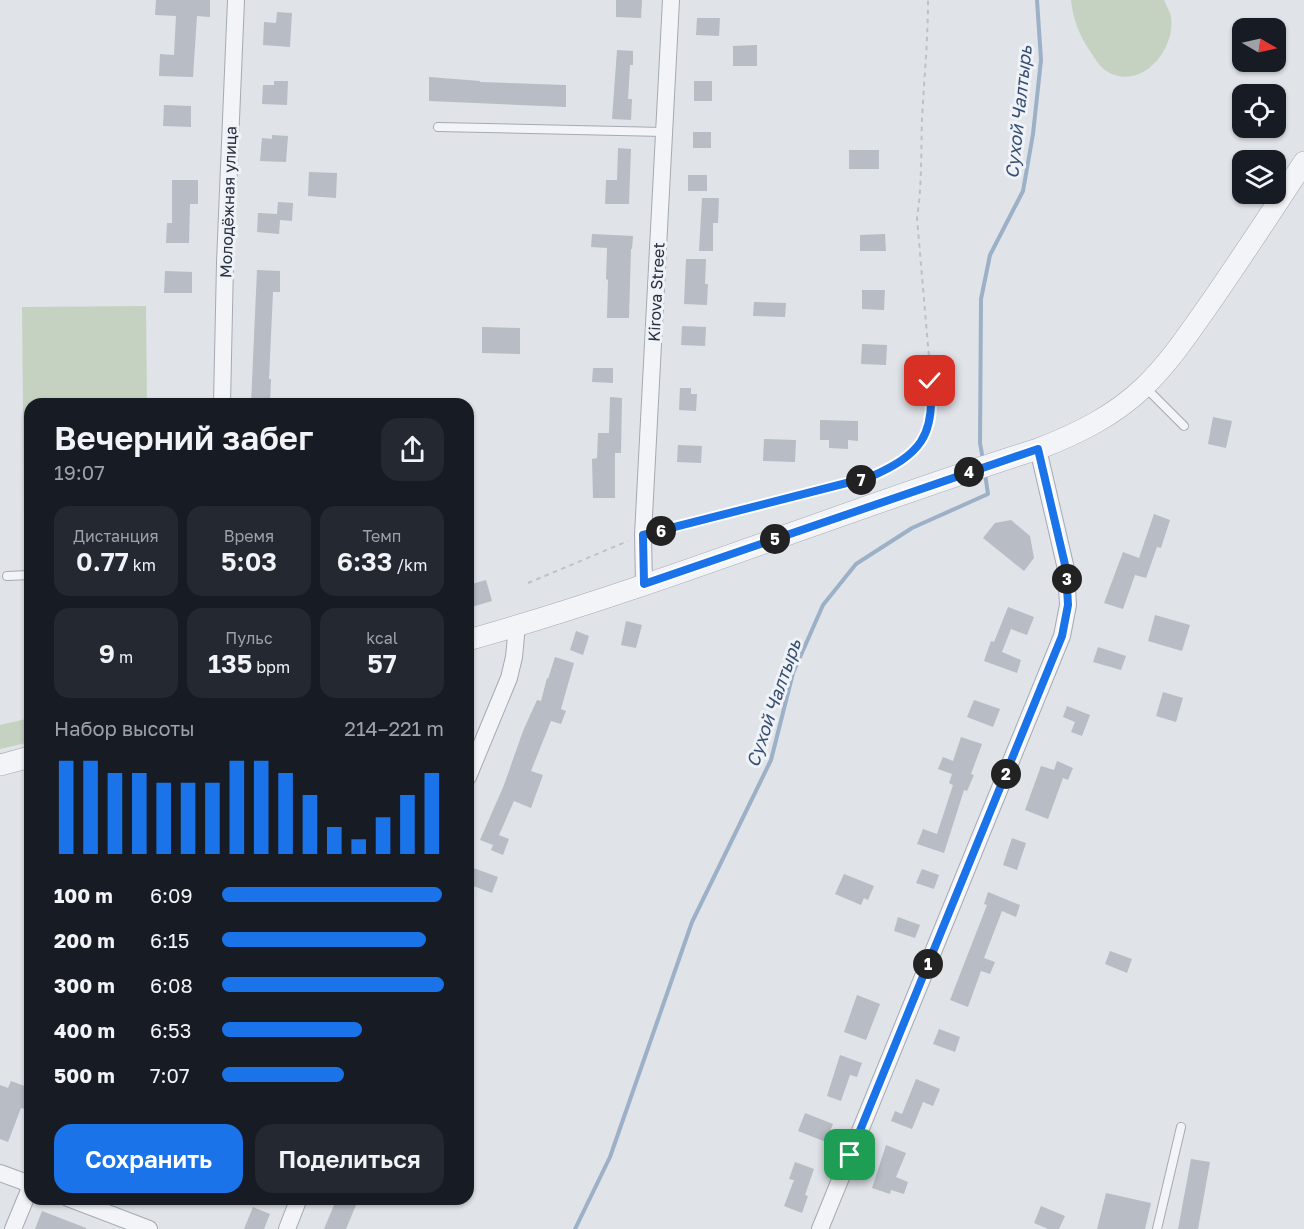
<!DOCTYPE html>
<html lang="ru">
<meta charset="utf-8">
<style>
body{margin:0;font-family:"Golos Text",sans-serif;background:#242831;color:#f1f3f6;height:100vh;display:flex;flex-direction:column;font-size:22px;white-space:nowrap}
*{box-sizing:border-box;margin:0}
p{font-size:20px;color:#9ea1a6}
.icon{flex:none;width:33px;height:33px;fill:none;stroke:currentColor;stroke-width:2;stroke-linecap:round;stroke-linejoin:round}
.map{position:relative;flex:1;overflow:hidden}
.drawer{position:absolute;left:24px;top:398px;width:450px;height:807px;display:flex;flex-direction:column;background:#171b24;border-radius:18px;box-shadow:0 2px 4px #0004}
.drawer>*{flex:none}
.needle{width:39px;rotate:99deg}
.fabs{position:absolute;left:1232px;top:18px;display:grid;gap:12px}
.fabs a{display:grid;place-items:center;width:54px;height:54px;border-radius:12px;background:#171b24;box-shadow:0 2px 4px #0004;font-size:30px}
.pin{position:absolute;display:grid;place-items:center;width:51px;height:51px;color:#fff;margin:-26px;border-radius:12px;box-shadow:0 3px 9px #0006}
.km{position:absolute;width:30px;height:30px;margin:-15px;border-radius:50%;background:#222;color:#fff;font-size:16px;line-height:30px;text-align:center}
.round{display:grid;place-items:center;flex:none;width:63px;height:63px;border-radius:18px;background:#242831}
.head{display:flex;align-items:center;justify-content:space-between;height:102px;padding:0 30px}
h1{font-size:33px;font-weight:600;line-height:45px}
.metrics{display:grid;grid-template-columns:repeat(3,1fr);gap:9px;height:102px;padding:6px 30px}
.metrics div{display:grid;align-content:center;border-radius:15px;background:#242831;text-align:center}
.metrics b{font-size:26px;font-weight:600}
.metrics small{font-size:16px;font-weight:400}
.metrics p{font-size:16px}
.chart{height:168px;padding:12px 30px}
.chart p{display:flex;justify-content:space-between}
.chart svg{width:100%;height:108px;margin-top:6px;stroke:#1a73e8;stroke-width:6}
.button{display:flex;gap:12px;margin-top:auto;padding:12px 30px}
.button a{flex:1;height:69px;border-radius:18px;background:#1a73e8;color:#fff;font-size:24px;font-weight:600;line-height:69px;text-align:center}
.button a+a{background:#242831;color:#f1f3f6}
ul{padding:0 30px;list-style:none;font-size:20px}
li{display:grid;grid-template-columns:96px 72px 1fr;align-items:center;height:45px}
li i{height:15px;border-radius:8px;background:#1a73e8}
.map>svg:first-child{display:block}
.green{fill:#c5d2c1}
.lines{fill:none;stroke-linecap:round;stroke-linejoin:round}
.stream{stroke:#9cb0c7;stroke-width:4}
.building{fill:#b7bcc5}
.service-casing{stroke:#a5aab2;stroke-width:10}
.minor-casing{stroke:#a5aab2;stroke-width:18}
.tertiary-casing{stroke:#a5aab2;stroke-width:22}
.path{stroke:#bec1c7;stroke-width:2;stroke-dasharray:4.5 4.5;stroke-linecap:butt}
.service{stroke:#f2f4f7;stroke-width:8}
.minor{stroke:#f2f4f7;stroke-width:16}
.tertiary{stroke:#f2f4f7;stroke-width:21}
.route-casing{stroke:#fff;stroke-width:12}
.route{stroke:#1a73e8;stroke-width:8}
.labels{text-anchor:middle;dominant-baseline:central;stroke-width:6;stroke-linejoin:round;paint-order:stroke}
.street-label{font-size:16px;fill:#29303f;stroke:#eff2f6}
.water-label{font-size:18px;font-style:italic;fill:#354e72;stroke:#eff2f6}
</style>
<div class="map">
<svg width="1304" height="1229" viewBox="0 0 1304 1229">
<rect width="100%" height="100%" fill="#e0e3e8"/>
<g class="green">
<path d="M 1071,0 L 1164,0 C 1166,5 1170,11 1171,17 C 1176,49 1142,91 1108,72 C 1100,68 1095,58 1090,51 C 1079,35 1073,19 1071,0 Z"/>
<polygon points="146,306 147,403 30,404 30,512 24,512 22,307"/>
<polygon points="30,718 30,742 0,749 0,725"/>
</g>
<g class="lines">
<g class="stream">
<polyline points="983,460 980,443 981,299 990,255 1023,191 1033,134 1041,60 1037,0"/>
<polyline points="575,1229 610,1157 692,922 771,760 793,673 823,605 856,564 912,528 988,494 985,474"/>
</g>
</g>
<g class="building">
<polygon points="156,0 210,0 210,17 197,16 193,77 159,76 160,54 174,55 176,16 155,15"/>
<polygon points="616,0 642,0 641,18 616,17"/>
<polygon points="277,12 292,13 290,47 263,45 264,22 276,23"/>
<polygon points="697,18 720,18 719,36 696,35"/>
<polygon points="757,45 757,66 733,66 733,46"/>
<polygon points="617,50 633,51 633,65 630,65 628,99 632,99 631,120 612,119"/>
<polygon points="429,77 480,81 480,82 566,85 566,107 429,101"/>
<polygon points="274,81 288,81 287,105 262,104 263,85 274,85"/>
<rect x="694" y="81" width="18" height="20"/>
<polygon points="164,105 191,106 191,127 163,126"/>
<rect x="693" y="132" width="18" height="16"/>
<polygon points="272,135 288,136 286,162 260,161 262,138 272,139"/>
<polygon points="618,148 631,149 629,204 605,204 606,180 617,180"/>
<rect x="849" y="150" width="30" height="19"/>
<polygon points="309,172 337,173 336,198 308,196"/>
<rect x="688" y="175" width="19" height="16"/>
<polygon points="172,180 198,180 198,204 190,204 189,243 166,243 167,223 172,223"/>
<polygon points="702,198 719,198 718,223 713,223 713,251 699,251"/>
<polygon points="278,202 293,203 292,221 280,220 279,234 257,232 258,213 277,214"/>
<polygon points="592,234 633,236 632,249 631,249 629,318 607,318 608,280 606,279 607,248 591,247"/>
<polygon points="885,234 886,251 860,251 860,235"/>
<polygon points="686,259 706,259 705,284 708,284 707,305 684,304"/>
<polygon points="257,270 280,271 280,292 273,292 269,379 271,379 270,404 251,404"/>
<polygon points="165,271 192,272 192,293 164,293"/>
<polygon points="862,290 885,290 884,310 862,309"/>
<polygon points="754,302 786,303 785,317 753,316"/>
<polygon points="682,326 706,327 705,346 681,345"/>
<polygon points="482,327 520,328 520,354 482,353"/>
<polygon points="862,344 887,345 886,365 861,364"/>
<polygon points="593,368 613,368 613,383 592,382"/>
<polygon points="680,388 691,388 691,394 697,394 696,411 679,410"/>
<polygon points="610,397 622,398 621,453 615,453 615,498 593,498 592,459 597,458 598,433 609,433"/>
<polygon points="1213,417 1232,421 1226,448 1208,444"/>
<polygon points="820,420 858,421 858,441 848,440 848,449 829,448 829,440 820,440"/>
<polygon points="764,439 796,440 795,462 763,461"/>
<polygon points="678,445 702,446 701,463 677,462"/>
<polygon points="1154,514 1170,520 1161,548 1157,547 1146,578 1135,575 1123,609 1104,603 1123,552 1139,558"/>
<polygon points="1011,520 1030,536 1034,558 1024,571 983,538 995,523"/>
<polygon points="486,580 492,601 468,608 468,585"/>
<polygon points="1008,607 1034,617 1027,635 1011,629 1002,652 1021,660 1017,673 984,661 991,641 994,642"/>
<polygon points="1155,615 1190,625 1182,651 1148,641"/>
<polygon points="626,621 642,625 636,648 621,645"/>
<polygon points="576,631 589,636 583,655 570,650"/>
<polygon points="1098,647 1126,656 1121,670 1093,662"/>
<polygon points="555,657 574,663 561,709 566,711 561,724 551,721 531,771 543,775 531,808 514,801 499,835 509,839 503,855 491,850 493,845 480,840 504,785 523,731 537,700 541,701 547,678 548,679"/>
<polygon points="1163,692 1183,698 1176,722 1156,716"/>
<polygon points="974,700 1000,709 993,727 967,717"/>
<polygon points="1067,706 1090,715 1082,736 1071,732 1075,722 1063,717"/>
<polygon points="961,737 982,744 971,774 974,775 967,791 964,790 944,853 917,844 923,829 937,834 953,785 949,783 952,774 938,769 943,757 953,761"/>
<polygon points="1057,761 1073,768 1068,780 1063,778 1048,819 1025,810 1041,766 1054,770"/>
<polygon points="1012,838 1026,843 1017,870 1003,865"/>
<polygon points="468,866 498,877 492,893 468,884"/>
<polygon points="922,869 939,875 934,889 916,883"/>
<polygon points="844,874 874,886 868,900 864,898 861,905 835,894"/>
<polygon points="988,892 1020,905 1016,917 1002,911 984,958 995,962 990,974 981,971 968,1007 950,1000 987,905 984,904"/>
<polygon points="898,917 920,925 915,938 894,931"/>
<polygon points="1110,951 1132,959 1127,973 1105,964"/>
<polygon points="857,995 880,1004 866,1040 844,1032"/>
<polygon points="939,1029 960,1037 955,1052 933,1044"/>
<polygon points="840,1055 862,1063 857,1077 850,1075 841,1101 827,1096"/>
<polygon points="916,1079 940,1089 933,1106 923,1102 912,1129 891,1121 895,1111 902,1114"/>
<polygon points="11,1081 30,1088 30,1095 25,1109 21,1108 8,1142 0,1139 0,1085 8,1088"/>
<polygon points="805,1113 833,1124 826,1142 798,1131"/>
<polygon points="886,1145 906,1153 896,1177 908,1182 904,1194 891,1190 890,1194 872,1188"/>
<polygon points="1191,1159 1210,1162 1198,1229 1178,1229"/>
<polygon points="795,1162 814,1169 805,1195 808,1196 802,1213 784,1206 794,1180 789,1179"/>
<polygon points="1106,1193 1151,1203 1145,1229 1097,1229"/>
<polygon points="337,1198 359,1198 346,1229 324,1229"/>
<polygon points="1041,1206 1065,1216 1059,1229 1048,1229 1034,1223"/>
<polygon points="253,1207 270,1214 264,1229 244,1229"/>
<polygon points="42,1211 86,1228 86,1229 35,1229"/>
</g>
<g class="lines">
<defs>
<g id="service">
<polyline points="438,127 664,132"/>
<polyline points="1145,387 1184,426"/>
<polyline points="7,576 30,575"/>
<polyline points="1157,1229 1181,1127"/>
</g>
<g id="minor">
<polyline points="222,404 225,263 236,0"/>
<polyline points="644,584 643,535 671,0"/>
<polyline points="468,777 509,678 514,657 517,626"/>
<polyline points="0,1173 30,1184"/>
<polyline points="68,1198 149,1229"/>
<polyline points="13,1229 30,1188"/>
<polyline points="287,1229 299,1198"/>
<polyline points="820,1229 1062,636 1068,605 1066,569 1038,449"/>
</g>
<g id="tertiary">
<path d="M 468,640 C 661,586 847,509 1038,449 C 1077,434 1114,416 1144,387 C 1172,360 1193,327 1215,296 C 1245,252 1275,207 1304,162"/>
<polyline points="0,765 30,757"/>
</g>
</defs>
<use href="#service" class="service-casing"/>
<use href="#minor" class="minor-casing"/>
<use href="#tertiary" class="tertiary-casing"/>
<g class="path">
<path d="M 659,531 L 870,477 C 908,461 927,446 933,404 L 917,218 C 922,185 921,153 922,120 C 924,80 928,40 928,0"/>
<polyline points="528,583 628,541"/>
</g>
<use href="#service" class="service"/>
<use href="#minor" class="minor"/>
<use href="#tertiary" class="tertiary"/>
</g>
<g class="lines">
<defs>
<path id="route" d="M 850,1155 L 1062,636 L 1068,605 L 1066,569 L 1038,449 L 644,584 L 643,535 L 870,477 C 920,455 936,436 930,381"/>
</defs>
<use href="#route" class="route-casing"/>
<use href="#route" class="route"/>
</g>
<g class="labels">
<g class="street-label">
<text transform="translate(228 202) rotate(-88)">Молодёжная улица</text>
<text transform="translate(656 292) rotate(-87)">Kirova Street</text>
</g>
<g class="water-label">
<text transform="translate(1018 112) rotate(-84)">Сухой Чалтырь</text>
<text transform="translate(773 703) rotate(-71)">Сухой Чалтырь</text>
</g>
</g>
</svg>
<div class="fabs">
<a><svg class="needle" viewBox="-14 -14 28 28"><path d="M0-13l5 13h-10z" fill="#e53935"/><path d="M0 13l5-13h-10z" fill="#9ea1a6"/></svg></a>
<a><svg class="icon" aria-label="locate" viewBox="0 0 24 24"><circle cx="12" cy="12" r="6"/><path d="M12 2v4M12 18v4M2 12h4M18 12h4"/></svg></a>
<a><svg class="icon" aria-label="layers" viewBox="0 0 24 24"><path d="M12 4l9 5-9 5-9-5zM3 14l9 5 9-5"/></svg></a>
</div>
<div class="pin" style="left:850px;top:1155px;background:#1e9e55"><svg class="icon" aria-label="arrive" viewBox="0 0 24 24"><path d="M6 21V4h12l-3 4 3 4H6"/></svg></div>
<div class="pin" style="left:930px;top:381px;background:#d93025"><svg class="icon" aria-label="check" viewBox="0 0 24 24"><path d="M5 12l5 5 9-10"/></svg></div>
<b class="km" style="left:928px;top:964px">1</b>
<b class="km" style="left:1006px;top:774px">2</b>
<b class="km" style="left:1067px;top:579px">3</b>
<b class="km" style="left:969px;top:472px">4</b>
<b class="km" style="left:775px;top:539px">5</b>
<b class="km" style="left:661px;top:531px">6</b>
<b class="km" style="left:861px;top:480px">7</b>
<section class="drawer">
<div class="head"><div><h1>Вечерний забег</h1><p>19:07</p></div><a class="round"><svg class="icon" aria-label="share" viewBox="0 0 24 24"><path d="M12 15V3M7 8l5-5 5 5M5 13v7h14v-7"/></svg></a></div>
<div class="metrics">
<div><p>Дистанция</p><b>0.77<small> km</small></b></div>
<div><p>Время</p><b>5:03</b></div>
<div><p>Темп</p><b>6:33<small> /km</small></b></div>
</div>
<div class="metrics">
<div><b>9<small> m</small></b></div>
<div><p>Пульс</p><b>135<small> bpm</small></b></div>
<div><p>kcal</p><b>57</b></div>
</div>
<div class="chart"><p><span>Набор высоты</span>214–221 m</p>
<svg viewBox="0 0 160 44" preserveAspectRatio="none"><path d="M5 44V6M15 44V6M25 44V11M35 44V11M45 44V15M55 44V15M65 44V15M75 44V6M85 44V6M95 44V11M105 44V20M115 44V33M125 44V38M135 44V29M145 44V20M155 44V11"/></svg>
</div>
<ul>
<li><b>100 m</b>6:09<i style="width:99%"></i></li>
<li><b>200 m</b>6:15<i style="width:92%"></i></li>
<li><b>300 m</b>6:08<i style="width:100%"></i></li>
<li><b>400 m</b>6:53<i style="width:63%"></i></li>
<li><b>500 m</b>7:07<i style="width:55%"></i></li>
</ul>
<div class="button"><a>Сохранить</a><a>Поделиться</a></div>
</section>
</div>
